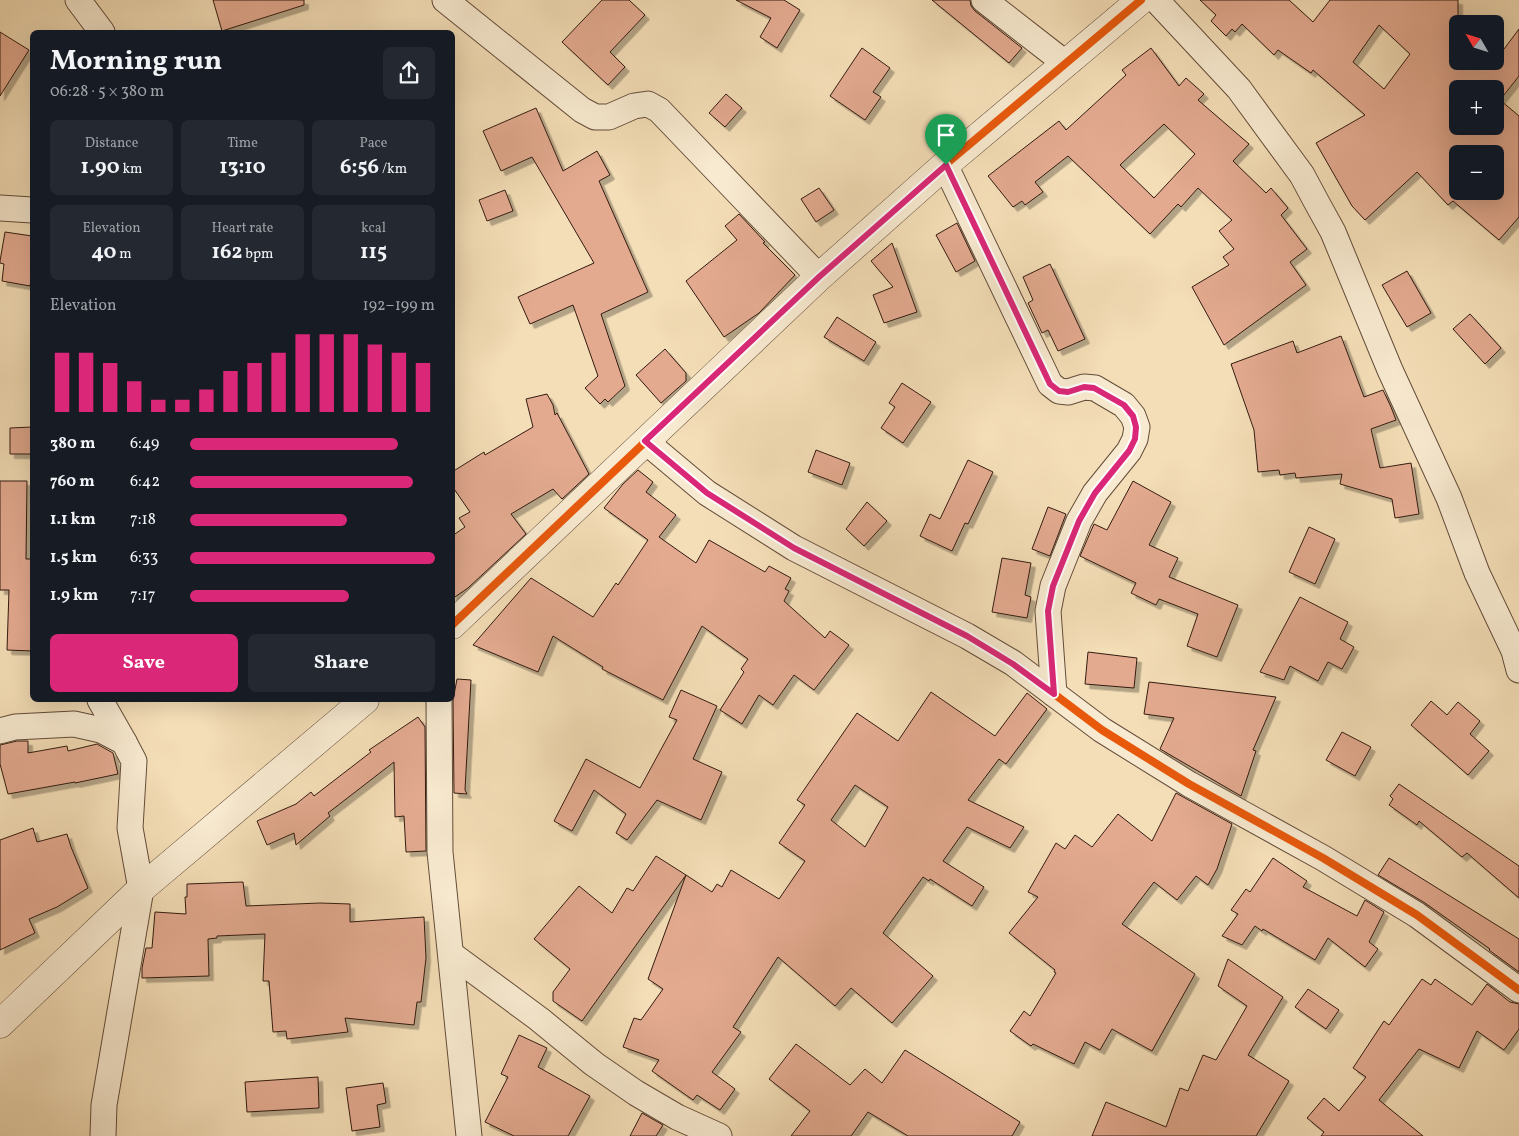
<!DOCTYPE html>
<meta charset="utf-8">
<style>
body{margin:0;font-family:Vollkorn,serif;background:#242831;color:#f1f3f6;height:100vh;display:flex;flex-direction:column;font-size:19px;white-space:nowrap}
*{box-sizing:border-box;margin:0}
p{font-size:16px;color:#9ea1a6}
.icon{flex:none;width:28px;height:28px;fill:none;stroke:currentColor;stroke-width:2;stroke-linecap:round;stroke-linejoin:round}
.map{position:relative;flex:1;overflow:hidden}
.side{position:absolute;left:30px;top:30px;width:425px;height:672px;display:flex;flex-direction:column;background:#171b24;border-radius:8px;box-shadow:0 5px 20px #0002}
.side>*{flex:none}
.needle{width:32px;rotate:309deg}
.buttons{position:absolute;left:1449px;top:15px;display:grid;gap:10px}
.buttons a{display:grid;place-items:center;width:55px;height:55px;border-radius:8px;background:#171b24;box-shadow:0 5px 20px #0002;font-size:25px}
.pin{position:absolute;display:grid;place-items:center;width:42px;height:42px;color:#fff;margin:-51px -21px;border-radius:50% 50% 50% 0;rotate:-45deg;box-shadow:0 0 5px #0007}
.pin .icon{rotate:45deg}
.round{display:grid;place-items:center;flex:none;width:52px;height:52px;border-radius:8px;background:#242831}
.headline{display:flex;align-items:center;justify-content:space-between;height:85px;padding:0 20px}
h1{font-size:28px;font-weight:700;line-height:38px}
.metrics{display:grid;grid-template-columns:repeat(3,1fr);gap:8px;height:85px;padding:5px 20px}
.metrics div{display:grid;align-content:center;border-radius:8px;background:#242831;text-align:center}
.metrics b{font-size:21px;font-weight:700}
.metrics small{font-size:14px;font-weight:400}
.metrics p{font-size:14px}
.chart{height:140px;padding:10px 20px}
.chart p{display:flex;justify-content:space-between}
.chart svg{width:100%;height:90px;margin-top:5px;stroke:#db2777;stroke-width:6}
.cta{display:flex;gap:10px;margin-top:auto;padding:10px 20px}
.cta a{flex:1;height:58px;border-radius:8px;background:#db2777;color:#fff;font-size:20px;font-weight:700;line-height:58px;text-align:center}
.cta a+a{background:#242831;color:#f1f3f6}
ul{padding:0 20px;list-style:none;font-size:16px}
li{display:grid;grid-template-columns:80px 60px 1fr;align-items:center;height:38px}
li i{height:12px;border-radius:6px;background:#db2777}
.map>svg:first-child{display:block}
.building{fill:#e3aa90;stroke:#331b0f;fill-rule:evenodd;filter:url(#shadow)}
.lines{fill:none;stroke-linecap:round;stroke-linejoin:round}
.minor-casing{stroke:#634c39;stroke-width:27}
.tertiary-casing{stroke:#634c39;stroke-width:29}
.minor{stroke:#f8ead0;stroke-width:25}
.tertiary{stroke:#f8ead0;stroke-width:28}
.cycleway-casing{stroke:#f8ead0;stroke-width:11}
.cycleway{stroke:#e8590c;stroke-width:8}
.route-casing{stroke:#fff;stroke-width:10}
.route{stroke:#db2777;stroke-width:6}
</style>
<div class="map">
<svg width="1519" height="1136" viewBox="0 0 1519 1136">
<defs>
<filter id="shadow"><feDropShadow dx="4.5" dy="4.5" stdDeviation="0" flood-color="#0004"/></filter>
</defs>
<rect width="100%" height="100%" fill="#f4deb7"/>
<filter id="stains"><feTurbulence type="fractalNoise" baseFrequency=".004" numOctaves="4"/><feColorMatrix values="0 0 0 0 .2 0 0 0 0 .09 0 0 0 0 .02 0 0 0 .5 -.17"/></filter>
<radialGradient id="worn" r=".72"><stop offset=".6" stop-color="#630" stop-opacity="0"/><stop offset="1" stop-color="#630" stop-opacity=".3"/></radialGradient>
<g class="building">
<polygon points="213,0 304,0 304,5 222,31"/>
<polygon points="602,0 629,0 645,15 610,52 625,67 608,85 562,42"/>
<polygon points="736,0 784,0 800,10 777,48 760,37 771,18"/>
<polygon points="932,0 970,0 971,6 975,11 1022,48 1009,63"/>
<path d="M 1200,0 L 1289,0 L 1313,22 L 1330,0 L 1458,0 L 1458,61 L 1495,61 L 1519,29 L 1519,76 L 1500,100 L 1519,116 L 1519,217 L 1499,240 L 1453,201 L 1448,205 L 1417,172 L 1365,220 L 1352,206 L 1316,143 L 1365,115 L 1313,70 L 1311,73 L 1278,50 L 1274,55 L 1242,24 L 1235,32 L 1232,29 L 1226,36 L 1211,21 L 1216,15 ZM 1379,25 L 1410,54 L 1384,89 L 1353,62 ZM 1458,89 L 1495,89 L 1495,126 L 1458,126 ZM 1458,154 L 1495,154 L 1495,191 L 1458,191 Z"/>
<polygon points="0,32 29,50 0,96"/>
<polygon points="862,48 890,68 873,92 881,97 865,120 830,96"/>
<path d="M 1151,48 L 1179,86 L 1186,78 L 1204,94 L 1198,100 L 1249,144 L 1233,161 L 1266,193 L 1271,188 L 1288,208 L 1281,215 L 1307,249 L 1290,262 L 1306,285 L 1224,345 L 1192,287 L 1229,265 L 1223,257 L 1234,249 L 1219,231 L 1232,220 L 1198,188 L 1181,207 L 1178,204 L 1150,234 L 1068,156 L 1035,182 L 1043,192 L 1025,205 L 1022,201 L 1013,207 L 988,176 L 1059,121 L 1066,130 L 1126,75 L 1122,70 ZM 1164,124 L 1195,154 L 1154,198 L 1120,165 Z"/>
<polygon points="726,94 742,108 725,127 709,113"/>
<polygon points="536,108 563,171 597,151 610,175 599,181 648,292 601,314 625,386 608,402 605,399 600,404 585,388 598,376 573,305 530,324 518,297 594,263 532,157 501,171 483,131"/>
<polygon points="819,188 834,210 816,222 801,199"/>
<polygon points="505,190 513,211 487,221 479,200"/>
<polygon points="739,214 765,242 763,243 795,275 759,313 724,337 686,281 737,240 725,226"/>
<polygon points="957,223 975,261 956,272 936,235"/>
<polygon points="5,232 32,236 32,273 30,286 2,281 4,264 0,263 0,261"/>
<polygon points="892,243 917,312 884,323 873,295 893,287 871,261"/>
<polygon points="1050,264 1085,339 1058,351 1048,330 1042,333 1028,303 1033,300 1023,277"/>
<polygon points="1407,271 1431,313 1407,327 1382,285"/>
<polygon points="1470,314 1501,348 1485,364 1453,329"/>
<polygon points="837,317 876,342 864,361 824,337"/>
<polygon points="1341,336 1364,397 1383,390 1391,407 1396,420 1371,429 1380,468 1411,463 1419,514 1395,518 1392,499 1340,484 1342,474 1296,478 1295,473 1280,475 1279,470 1258,472 1254,430 1231,364 1293,341 1297,353"/>
<polygon points="665,349 686,373 686,381 661,403 636,375"/>
<polygon points="902,383 931,402 903,443 881,428 895,407 889,403"/>
<polygon points="547,394 553,405 555,415 557,413 589,474 562,499 553,489 511,514 526,534 468,588 452,599 452,536 465,527 459,518 470,512 452,486 452,472 484,452 485,455 533,427 526,399"/>
<polygon points="32,427 32,454 10,454 10,428"/>
<polygon points="816,450 850,463 842,485 808,472"/>
<polygon points="968,460 993,472 968,524 965,523 952,551 920,536 930,514 940,519"/>
<polygon points="638,470 653,482 646,492 676,515 659,537 696,563 709,540 765,572 769,566 791,578 785,589 789,591 784,601 825,638 830,631 849,645 814,690 794,675 773,705 759,695 742,724 720,710 744,672 741,669 748,659 702,626 663,700 602,669 603,667 553,636 538,672 473,645 531,578 593,617 616,583 618,585 648,540 604,508 623,484"/>
<polygon points="0,481 27,481 26,559 32,559 32,651 7,650 9,590 0,590"/>
<polygon points="1133,481 1171,502 1149,545 1178,558 1169,577 1238,605 1217,657 1187,646 1198,614 1159,599 1156,605 1131,593 1136,583 1080,556 1094,524 1107,530"/>
<polygon points="867,502 887,521 864,546 846,529"/>
<polygon points="1048,507 1066,514 1050,556 1032,549"/>
<polygon points="1309,527 1335,539 1315,584 1289,572"/>
<polygon points="1002,558 1031,563 1025,595 1031,597 1027,618 992,612"/>
<polygon points="1300,597 1348,622 1340,639 1354,647 1342,669 1328,662 1318,681 1290,666 1284,680 1260,672"/>
<polygon points="1088,652 1137,658 1134,688 1085,684"/>
<polygon points="457,679 471,680 465,790 467,794 454,793 453,700"/>
<polygon points="1149,682 1276,697 1253,750 1256,751 1241,796 1160,749 1174,718 1144,714"/>
<polygon points="681,690 717,706 693,759 722,772 701,820 657,800 627,840 616,833 626,814 594,790 572,831 554,821 586,759 640,788 677,720 669,717"/>
<path d="M 931,692 L 995,736 L 1027,693 L 1047,709 L 1006,764 L 999,759 L 968,800 L 1024,827 L 1010,848 L 967,827 L 943,861 L 984,887 L 972,906 L 930,879 L 929,881 L 923,877 L 883,933 L 933,976 L 892,1023 L 851,988 L 835,1006 L 778,957 L 733,1027 L 741,1032 L 712,1072 L 735,1089 L 720,1110 L 697,1095 L 693,1100 L 652,1071 L 659,1060 L 623,1047 L 634,1018 L 641,1020 L 663,989 L 648,979 L 686,875 L 712,892 L 717,884 L 722,887 L 731,870 L 779,899 L 805,861 L 779,843 L 805,805 L 797,800 L 857,713 L 898,741 ZM 855,785 L 888,807 L 865,847 L 831,820 Z"/>
<polygon points="1431,701 1447,715 1458,702 1480,721 1470,734 1489,751 1468,775 1411,725"/>
<polygon points="418,717 425,727 426,851 406,852 404,816 395,817 394,762 328,813 330,816 296,845 294,833 267,845 257,821 296,804 311,792 314,796 371,752 369,750"/>
<polygon points="1342,732 1371,747 1355,776 1326,760"/>
<polygon points="17,741 28,741 28,753 67,746 68,751 97,744 113,753 118,774 75,783 75,782 8,794 0,764 0,745"/>
<polygon points="1399,784 1519,866 1519,898 1467,853 1462,857 1419,821 1417,825 1389,805 1393,799 1390,796"/>
<polygon points="1176,793 1232,824 1217,869 1208,885 1196,876 1177,900 1154,882 1122,924 1195,974 1152,1051 1112,1029 1100,1050 1085,1042 1074,1064 1033,1044 1031,1046 1010,1031 1024,1011 1030,1016 1056,973 1054,972 1055,970 1009,933 1038,897 1028,892 1056,843 1065,849 1075,835 1092,847 1118,814 1152,841"/>
<polygon points="33,828 37,842 67,834 71,847 88,888 57,907 29,919 35,933 0,950 0,840"/>
<polygon points="656,856 686,875 582,1021 553,1001 553,992 570,969 534,939 579,886 612,913 627,888 633,891"/>
<polygon points="1273,858 1307,881 1303,887 1357,916 1365,900 1384,912 1369,942 1378,949 1365,967 1328,938 1315,960 1263,929 1262,931 1255,926 1242,945 1222,936 1238,914 1231,910 1246,889 1250,892"/>
<polygon points="1389,858 1519,939 1519,972 1489,950 1490,949 1425,903 1378,875"/>
<polygon points="243,882 246,906 320,903 350,904 350,922 424,917 426,958 421,1002 417,1002 414,1025 345,1018 348,1032 287,1039 286,1031 273,1032 269,981 263,981 265,934 217,936 217,938 208,939 209,976 142,978 142,968 146,948 152,948 155,912 186,914 185,897 187,897 187,884"/>
<polygon points="1228,959 1283,997 1248,1055 1289,1081 1256,1136 1092,1136 1106,1102 1166,1127 1180,1088 1188,1091 1203,1055 1216,1060 1247,1006 1218,986"/>
<polygon points="1422,979 1431,985 1435,979 1472,1005 1487,984 1510,1002 1519,1004 1519,1029 1504,1050 1477,1031 1459,1068 1419,1049 1379,1100 1423,1136 1321,1136 1324,1132 1307,1118 1324,1098 1339,1111 1366,1077 1353,1068 1384,1021 1389,1025"/>
<polygon points="1308,989 1339,1010 1326,1029 1295,1007"/>
<polygon points="519,1035 547,1048 538,1067 590,1096 568,1136 514,1136 485,1122 508,1077 501,1074"/>
<polygon points="796,1044 850,1085 865,1069 882,1083 905,1050 1020,1122 1012,1136 908,1136 868,1112 851,1136 791,1136 810,1111 769,1079"/>
<polygon points="318,1077 319,1108 247,1112 245,1082"/>
<polygon points="383,1083 386,1103 377,1105 380,1127 352,1131 346,1088"/>
<polygon points="642,1113 663,1125 656,1136 630,1136"/>
</g>
<g class="lines">
<defs>
<g id="minor">
<polyline points="78,0 102,32"/>
<polyline points="445,0 582,110 595,117 609,117 634,106 648,104 659,110 819,277"/>
<polyline points="984,0 1065,63"/>
<polyline points="1156,0 1239,89 1302,175 1317,203 1333,232 1390,370 1449,498 1477,573 1514,651 1519,670"/>
<polyline points="945,165 1050,384 1059,391 1068,392 1084,387 1095,388 1124,405 1133,416 1137,427 1135,439 1129,451 1095,493 1079,521 1053,586 1048,611 1054,694"/>
<polyline points="0,208 32,210"/>
<polyline points="645,441 707,493 794,548 967,636 1013,663 1102,730 1189,784 1323,858 1417,915 1519,990"/>
<polyline points="100,700 124,742"/>
<polyline points="439,700 440,852 469,1136"/>
<polyline points="0,731 15,727 74,724 101,730 124,742 134,761 130,828 141,889 104,1105 103,1136"/>
<polyline points="451,954 539,1019 594,1064 636,1093 677,1117 719,1136"/>
</g>
<g id="tertiary">
<polyline points="452,625 819,277 945,165 1141,0"/>
<polyline points="0,1024 141,889 365,700"/>
</g>
</defs>
<use href="#minor" class="minor-casing"/>
<use href="#tertiary" class="tertiary-casing"/>
<use href="#minor" class="minor"/>
<use href="#tertiary" class="tertiary"/>
<defs>
<g id="cycleway">
<polyline points="645,441 707,493 794,548 967,636 1013,663 1102,730 1189,784 1323,858 1417,915 1519,990"/>
<polyline points="452,625 819,277 945,165 1141,0"/>
</g>
</defs>
<use href="#cycleway" class="cycleway-casing"/>
<use href="#cycleway" class="cycleway"/>
</g>
<g class="lines">
<defs>
<polygon id="route" points="946,165 1050,384 1059,391 1068,392 1084,387 1094,388 1124,405 1133,416 1136,427 1135,439 1129,451 1095,493 1079,521 1053,586 1048,611 1054,694 1013,664 967,636 794,548 707,493 645,441 819,277"/>
</defs>
<use href="#route" class="route-casing"/>
<use href="#route" class="route"/>
</g>
<rect width="100%" height="100%" filter="url(#stains)"/>
<rect width="100%" height="100%" fill="url(#worn)"/>
</svg>
<div class="buttons">
<a><svg class="needle" viewBox="-14 -14 28 28"><path d="M0-13l5 13h-10z" fill="#e53935"/><path d="M0 13l5-13h-10z" fill="#9ea1a6"/></svg></a>
<a>+</a>
<a>−</a>
</div>
<div class="pin" style="left:946px;top:165px;background:#1e9e55"><svg class="icon" aria-label="arrive" viewBox="0 0 24 24"><path d="M6 21V4h12l-3 4 3 4H6"/></svg></div>
<section class="side">
<div class="headline"><div><h1>Morning run</h1><p>06:28 · 5 × 380 m</p></div><a class="round"><svg class="icon" aria-label="share" viewBox="0 0 24 24"><path d="M12 15V3M7 8l5-5 5 5M5 13v7h14v-7"/></svg></a></div>
<div class="metrics">
<div><p>Distance</p><b>1.90<small> km</small></b></div>
<div><p>Time</p><b>13:10</b></div>
<div><p>Pace</p><b>6:56<small> /km</small></b></div>
</div>
<div class="metrics">
<div><p>Elevation</p><b>40<small> m</small></b></div>
<div><p>Heart rate</p><b>162<small> bpm</small></b></div>
<div><p>kcal</p><b>115</b></div>
</div>
<div class="chart"><p><span>Elevation</span>192–199 m</p>
<svg viewBox="0 0 160 44" preserveAspectRatio="none"><path d="M5 44V15M15 44V15M25 44V20M35 44V29M45 44V38M55 44V38M65 44V33M75 44V24M85 44V20M95 44V15M105 44V6M115 44V6M125 44V6M135 44V11M145 44V15M155 44V20"/></svg>
</div>
<ul>
<li><b>380 m</b>6:49<i style="width:85%"></i></li>
<li><b>760 m</b>6:42<i style="width:91%"></i></li>
<li><b>1.1 km</b>7:18<i style="width:64%"></i></li>
<li><b>1.5 km</b>6:33<i style="width:100%"></i></li>
<li><b>1.9 km</b>7:17<i style="width:65%"></i></li>
</ul>
<div class="cta"><a>Save</a><a>Share</a></div>
</section>
</div>
